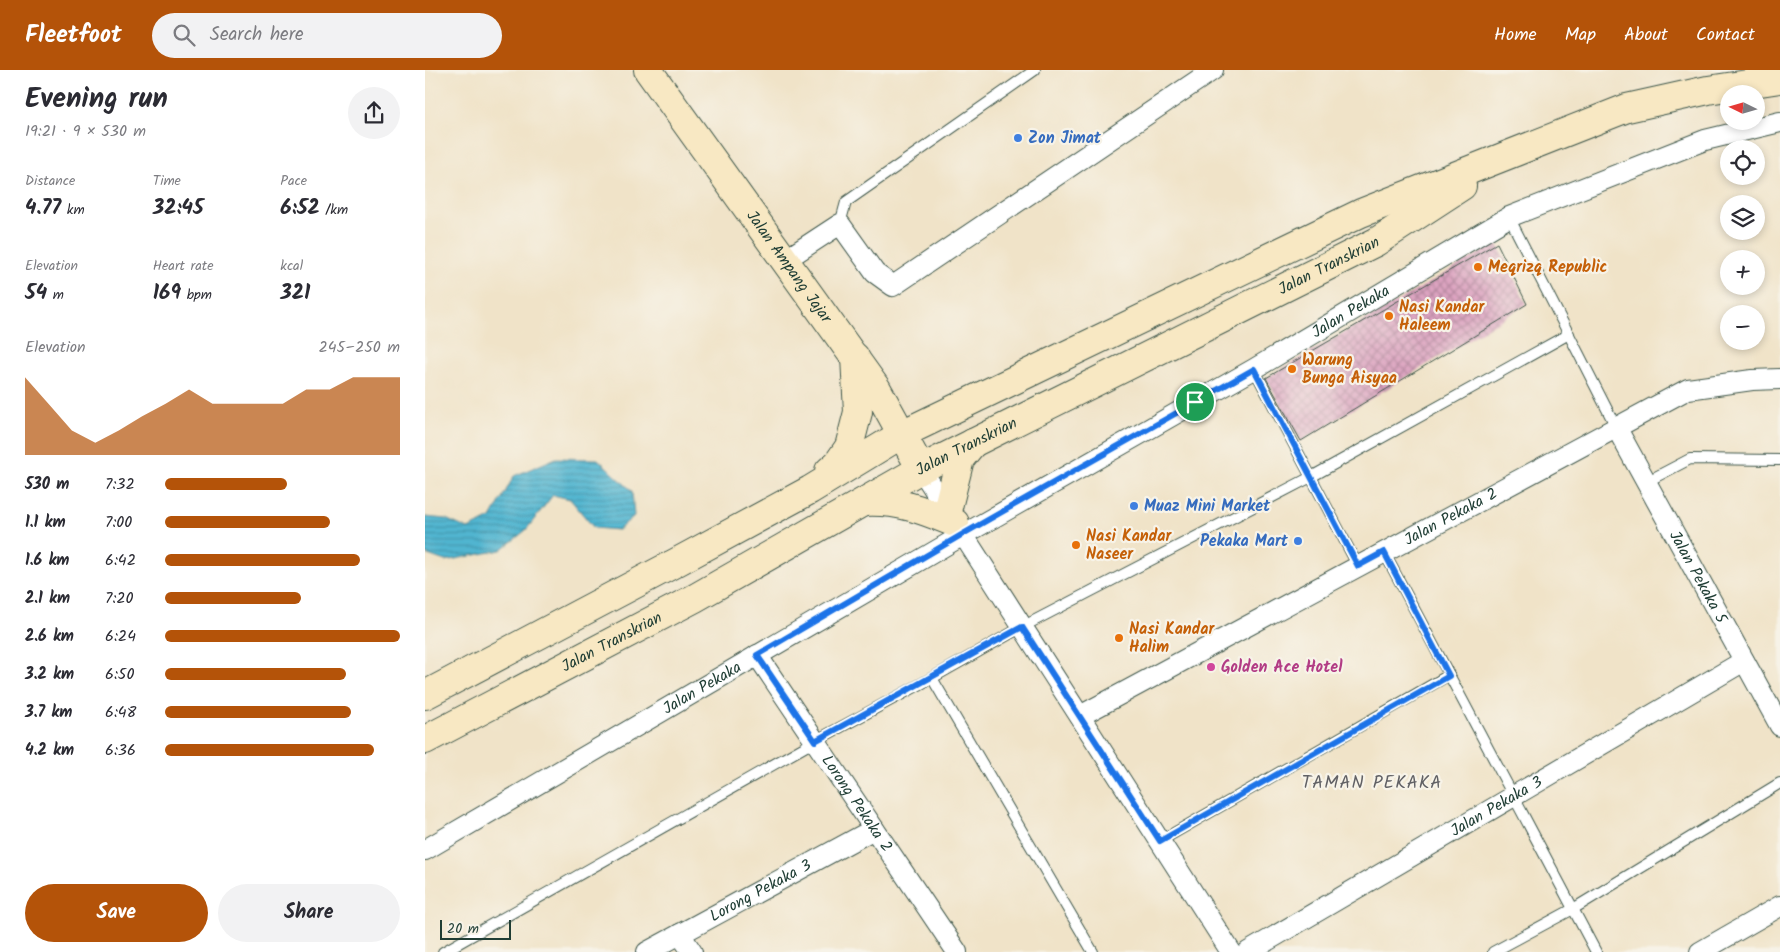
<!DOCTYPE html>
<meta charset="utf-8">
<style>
body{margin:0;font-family:Kalam,sans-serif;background:#f2f2f3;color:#2b2b33;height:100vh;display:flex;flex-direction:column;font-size:19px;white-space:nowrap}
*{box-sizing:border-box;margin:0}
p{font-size:16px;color:#7c7c81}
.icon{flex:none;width:28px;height:28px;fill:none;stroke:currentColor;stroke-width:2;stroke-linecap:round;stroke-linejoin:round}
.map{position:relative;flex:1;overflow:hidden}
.details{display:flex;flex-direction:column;background:#fff;width:425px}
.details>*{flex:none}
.needle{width:32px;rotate:275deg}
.tools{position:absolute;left:1295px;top:15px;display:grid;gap:10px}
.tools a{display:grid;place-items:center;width:45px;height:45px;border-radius:50%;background:#fff;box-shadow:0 2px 8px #0003;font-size:25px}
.scale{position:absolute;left:15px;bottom:12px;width:71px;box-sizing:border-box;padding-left:5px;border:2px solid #1f3d34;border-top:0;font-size:14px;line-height:18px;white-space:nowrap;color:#1f3d34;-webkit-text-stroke:4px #f7f3e8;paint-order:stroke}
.pin{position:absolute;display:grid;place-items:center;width:42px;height:42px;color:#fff;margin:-21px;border:2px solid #fff;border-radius:50%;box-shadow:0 1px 5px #0007}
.round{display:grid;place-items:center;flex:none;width:52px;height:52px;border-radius:26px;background:#f2f2f3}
.headline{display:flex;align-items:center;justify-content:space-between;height:85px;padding:0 25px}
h1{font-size:28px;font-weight:700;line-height:38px}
.figures{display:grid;grid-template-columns:repeat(3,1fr);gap:8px;height:85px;padding:5px 25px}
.figures div{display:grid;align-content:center}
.figures b{font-size:21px;font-weight:700}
.figures small{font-size:14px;font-weight:400}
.figures p{font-size:14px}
.chart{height:140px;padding:10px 25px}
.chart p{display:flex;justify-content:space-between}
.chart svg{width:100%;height:90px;margin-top:5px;fill:#b45309;opacity:.7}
.primary-button{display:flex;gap:10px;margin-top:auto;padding:10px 25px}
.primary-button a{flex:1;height:58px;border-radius:30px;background:#b45309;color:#fff;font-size:20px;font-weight:700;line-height:58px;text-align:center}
.primary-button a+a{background:#f2f2f3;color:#2b2b33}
ul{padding:0 25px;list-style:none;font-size:16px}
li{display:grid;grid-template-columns:80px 60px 1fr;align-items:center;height:38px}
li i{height:12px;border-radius:6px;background:#b45309}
header{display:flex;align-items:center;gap:30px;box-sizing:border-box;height:70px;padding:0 25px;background:#b45309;color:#fff}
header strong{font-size:24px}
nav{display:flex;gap:28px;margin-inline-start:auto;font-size:18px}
.search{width:350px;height:45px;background:#f2f2f3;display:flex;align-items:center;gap:12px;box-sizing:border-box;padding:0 18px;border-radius:28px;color:#7c7c81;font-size:19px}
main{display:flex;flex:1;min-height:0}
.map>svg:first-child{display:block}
.water{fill:url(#water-rules);stroke:#387982}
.building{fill:url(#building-cross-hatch)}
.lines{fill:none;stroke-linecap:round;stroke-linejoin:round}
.lane-casing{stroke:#3e564a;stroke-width:12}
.street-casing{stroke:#3e564a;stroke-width:22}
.secondary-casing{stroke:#3e564a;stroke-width:30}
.lane{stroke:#fff;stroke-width:10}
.street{stroke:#fff;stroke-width:20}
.secondary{stroke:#f8e8c3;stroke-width:28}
.route-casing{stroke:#fff;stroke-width:10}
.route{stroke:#1a73e8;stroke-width:6}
.shop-dot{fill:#3f7fe0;stroke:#f7f3e8;stroke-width:2}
.food-dot{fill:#e8710a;stroke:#f7f3e8;stroke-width:2}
.hotel-dot{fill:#d1479c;stroke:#f7f3e8;stroke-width:2}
.labels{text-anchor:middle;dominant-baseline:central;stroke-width:4.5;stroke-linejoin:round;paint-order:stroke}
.shop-label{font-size:16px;font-weight:bold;fill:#366cbe;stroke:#f7f3e8;text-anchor:start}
.street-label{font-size:16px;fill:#1f3d34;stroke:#f7f3e8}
.food-label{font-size:16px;font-weight:bold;fill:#c56008;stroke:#f7f3e8;text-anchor:start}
.hotel-label{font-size:16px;font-weight:bold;fill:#b23c85;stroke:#f7f3e8;text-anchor:start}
.neighbourhood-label{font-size:18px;letter-spacing:1px;fill:#616165;stroke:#f7f3e8}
</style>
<header>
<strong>Fleetfoot</strong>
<div class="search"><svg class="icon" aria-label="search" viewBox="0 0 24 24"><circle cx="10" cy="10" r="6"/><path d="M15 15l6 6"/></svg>Search here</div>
<nav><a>Home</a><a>Map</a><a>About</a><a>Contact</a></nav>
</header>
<main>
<section class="details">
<div class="headline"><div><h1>Evening run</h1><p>19:21 · 9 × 530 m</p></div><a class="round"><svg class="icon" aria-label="share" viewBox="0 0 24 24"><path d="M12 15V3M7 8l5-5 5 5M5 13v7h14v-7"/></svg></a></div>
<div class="figures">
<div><p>Distance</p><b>4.77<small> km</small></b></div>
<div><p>Time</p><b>32:45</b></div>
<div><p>Pace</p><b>6:52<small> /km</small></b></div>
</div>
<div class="figures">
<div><p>Elevation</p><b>54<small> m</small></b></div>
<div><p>Heart rate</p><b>169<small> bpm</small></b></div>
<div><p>kcal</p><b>321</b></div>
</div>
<div class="chart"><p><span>Elevation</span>245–250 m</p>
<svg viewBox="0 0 160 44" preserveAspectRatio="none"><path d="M0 44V6L10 19L20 32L30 38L40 32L50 25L60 19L70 12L80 19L90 19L100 19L110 19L120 12L130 12L140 6L150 6L160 6V44z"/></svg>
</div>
<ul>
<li><b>530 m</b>7:32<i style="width:52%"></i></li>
<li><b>1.1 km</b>7:00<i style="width:70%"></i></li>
<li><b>1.6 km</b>6:42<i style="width:83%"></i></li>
<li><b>2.1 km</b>7:20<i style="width:58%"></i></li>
<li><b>2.6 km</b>6:24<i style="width:100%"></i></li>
<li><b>3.2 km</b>6:50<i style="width:77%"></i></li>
<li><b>3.7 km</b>6:48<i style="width:79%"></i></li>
<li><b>4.2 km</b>6:36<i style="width:89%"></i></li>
</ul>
<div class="primary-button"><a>Save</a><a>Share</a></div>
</section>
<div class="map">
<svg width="1355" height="882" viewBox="0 0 1355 882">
<defs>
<pattern id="water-rules" width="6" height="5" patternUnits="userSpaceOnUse" patternTransform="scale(1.25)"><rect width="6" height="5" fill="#51b5d0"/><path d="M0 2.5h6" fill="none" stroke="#4394aa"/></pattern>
<pattern id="building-cross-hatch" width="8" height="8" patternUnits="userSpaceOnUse" patternTransform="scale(1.25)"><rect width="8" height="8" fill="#dca3c0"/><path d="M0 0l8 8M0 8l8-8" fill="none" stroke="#b2869d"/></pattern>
</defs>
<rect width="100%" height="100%" fill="#f7f3e8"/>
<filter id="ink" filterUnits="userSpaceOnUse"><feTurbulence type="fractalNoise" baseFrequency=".02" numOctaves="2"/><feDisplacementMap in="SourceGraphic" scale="10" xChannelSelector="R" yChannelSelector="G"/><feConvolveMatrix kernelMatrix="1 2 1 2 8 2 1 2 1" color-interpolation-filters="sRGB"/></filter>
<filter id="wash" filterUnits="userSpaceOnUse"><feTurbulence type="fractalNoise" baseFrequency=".0096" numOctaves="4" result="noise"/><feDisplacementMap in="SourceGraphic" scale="20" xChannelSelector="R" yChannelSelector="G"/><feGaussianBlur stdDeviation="1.12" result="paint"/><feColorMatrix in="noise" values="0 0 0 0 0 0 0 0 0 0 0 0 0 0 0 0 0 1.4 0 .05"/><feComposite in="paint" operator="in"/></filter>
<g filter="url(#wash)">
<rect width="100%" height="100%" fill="#f0e3c8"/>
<polygon class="water" points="131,388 173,389 207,421 209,446 193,460 169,458 145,429 128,425 101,460 76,480 20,491 0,484 0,447 21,449 43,459 66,448 89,406"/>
<g id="blocks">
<polygon class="building" points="1072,173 1102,234 876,371 841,308"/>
</g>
</g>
<g filter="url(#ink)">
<use href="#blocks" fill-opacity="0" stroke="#3e564a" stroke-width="1"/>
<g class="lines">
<defs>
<g id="lane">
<polyline points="1084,147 1191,357"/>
<polyline points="415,154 421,132 610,0"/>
<polyline points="829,299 933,496"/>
<polyline points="1221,412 1265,389 1355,390"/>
<polyline points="959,482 1171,882"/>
<polyline points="507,608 668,882"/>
<polyline points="735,771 1024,605"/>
<polyline points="18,882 390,671 507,608 597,557 886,407 1144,264"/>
<polyline points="1068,882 1148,839 1355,713"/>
</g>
<g id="street">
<polyline points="360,190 415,154 450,203 468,216 788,0"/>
<path id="s1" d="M 1191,357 L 1355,656"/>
<polyline points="496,399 806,882"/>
<path id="s2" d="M 332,585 L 532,882"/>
<path id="s3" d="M 655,646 L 1263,319 L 1327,310 L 1355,309"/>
<path id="s4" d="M 0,780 L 538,465 L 829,299 L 1084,147 L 1280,70 L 1355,52"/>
<polyline points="255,864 267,882"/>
<path id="s5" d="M 222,882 L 449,759"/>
<path id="s6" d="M 823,882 L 1319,591"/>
<polyline points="1275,882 1355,836"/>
</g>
<g id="secondary">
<path id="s7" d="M 223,0 L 452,319 L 496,399"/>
<polyline points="404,401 413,393 424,377 433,342 430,287"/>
<path d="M 439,432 C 474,430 498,440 530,453"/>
<polyline points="522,441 535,389 548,373"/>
<polyline points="0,625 250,493 385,420 477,364 936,143 1202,38 1283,20 1355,9"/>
<path id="s8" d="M 0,670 L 270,528 L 496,399 L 951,172 L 1037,116"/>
</g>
</defs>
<use href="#lane" class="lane-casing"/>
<use href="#street" class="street-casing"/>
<use href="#secondary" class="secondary-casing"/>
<use href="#lane" class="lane"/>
<use href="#street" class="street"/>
<use href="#secondary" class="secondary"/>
</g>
</g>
<g class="lines" filter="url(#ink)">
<defs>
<polygon id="route" points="829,299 933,496 959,482 1024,606 735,771 597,557 390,671 332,585 538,464"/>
</defs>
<use href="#route" class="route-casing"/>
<use href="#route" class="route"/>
</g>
<g class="shop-dot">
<circle cx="593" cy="68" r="5"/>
<circle cx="709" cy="436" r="5"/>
<circle cx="873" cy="471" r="5"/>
</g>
<g class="food-dot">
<circle cx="1053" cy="197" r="5"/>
<circle cx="964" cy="246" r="5"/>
<circle cx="867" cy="299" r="5"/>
<circle cx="651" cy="475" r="5"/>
<circle cx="694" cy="568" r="5"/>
</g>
<circle class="hotel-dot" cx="786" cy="597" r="5"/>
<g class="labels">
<g class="shop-label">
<text x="603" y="68">Zon Jimat</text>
<text x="719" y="436">Muaz Mini Market</text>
<text x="863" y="471" text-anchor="end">Pekaka Mart</text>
</g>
<g class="street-label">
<text stroke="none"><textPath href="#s8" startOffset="1021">Jalan Transkrian</textPath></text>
<text stroke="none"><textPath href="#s7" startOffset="242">Jalan Ampang Jajar</textPath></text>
<text stroke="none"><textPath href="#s4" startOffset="1071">Jalan Pekaka</textPath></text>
<text stroke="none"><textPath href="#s8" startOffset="616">Jalan Transkrian</textPath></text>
<text stroke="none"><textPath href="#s3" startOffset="421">Jalan Pekaka 2</textPath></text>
<text stroke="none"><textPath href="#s1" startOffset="171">Jalan Pekaka 5</textPath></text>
<text stroke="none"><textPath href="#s8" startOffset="211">Jalan Transkrian</textPath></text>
<text stroke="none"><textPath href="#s4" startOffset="321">Jalan Pekaka</textPath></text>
<text stroke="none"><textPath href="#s2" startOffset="179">Lorong Pekaka 2</textPath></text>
<text stroke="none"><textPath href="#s6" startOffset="288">Jalan Pekaka 3</textPath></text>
<text stroke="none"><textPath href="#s5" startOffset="129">Lorong Pekaka 3</textPath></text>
</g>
<g class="food-label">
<text x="1063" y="197">Meqrizq Republic</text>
<text x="974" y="237">Nasi Kandar<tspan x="974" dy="18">Haleem</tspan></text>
<text x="877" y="290">Warung<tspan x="877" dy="18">Bunga Aisyaa</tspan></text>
<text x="661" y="466">Nasi Kandar<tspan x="661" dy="18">Naseer</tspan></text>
<text x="704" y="559">Nasi Kandar<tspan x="704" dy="18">Halim</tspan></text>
</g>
<g class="hotel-label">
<text x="796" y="597">Golden Ace Hotel</text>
</g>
<g class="neighbourhood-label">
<text x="947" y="713">TAMAN PEKAKA</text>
</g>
</g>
</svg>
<div class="tools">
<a><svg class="needle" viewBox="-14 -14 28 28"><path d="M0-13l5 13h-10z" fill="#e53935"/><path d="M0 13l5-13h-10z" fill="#7c7c81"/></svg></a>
<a><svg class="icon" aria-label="locate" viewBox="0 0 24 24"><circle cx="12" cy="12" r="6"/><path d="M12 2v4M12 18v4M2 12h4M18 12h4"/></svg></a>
<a><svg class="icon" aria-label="layers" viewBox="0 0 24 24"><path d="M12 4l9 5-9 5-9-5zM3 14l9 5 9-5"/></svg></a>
<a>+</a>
<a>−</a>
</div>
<div class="scale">20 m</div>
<div class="pin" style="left:770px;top:332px;background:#1e9e55"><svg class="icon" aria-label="arrive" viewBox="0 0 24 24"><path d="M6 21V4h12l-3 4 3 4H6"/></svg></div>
</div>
</main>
